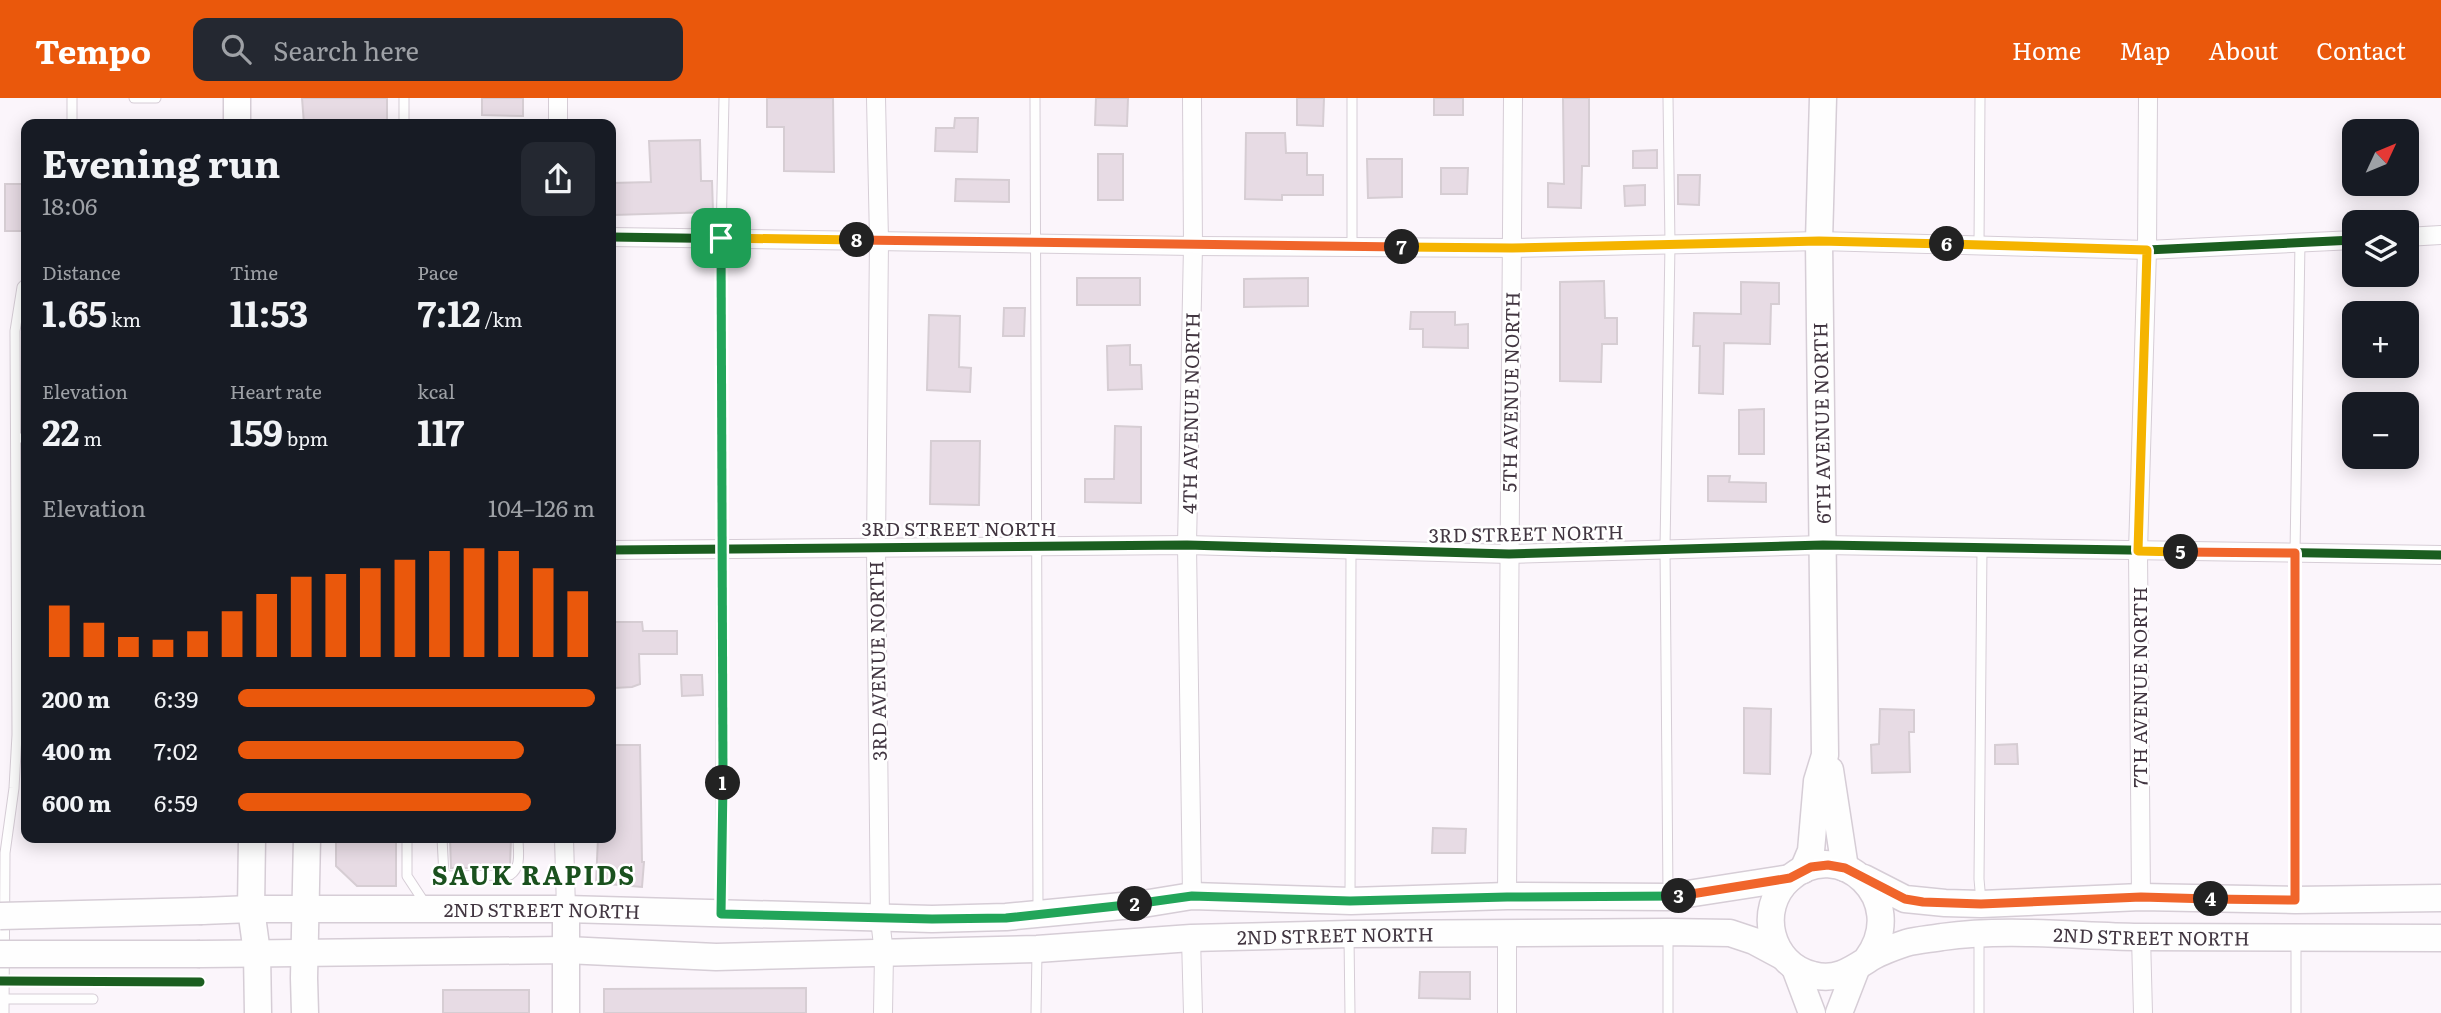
<!DOCTYPE html>
<meta charset="utf-8">
<style>
body{margin:0;font-family:Literata,serif;background:#242831;color:#f1f3f6;height:100vh;display:flex;flex-direction:column;font-size:26px;white-space:nowrap}
*{box-sizing:border-box;margin:0}
p{font-size:23px;color:#9ea1a6}
.icon{flex:none;width:38px;height:38px;fill:none;stroke:currentColor;stroke-width:2;stroke-linecap:round;stroke-linejoin:round}
.map{position:relative;flex:1;overflow:hidden}
.sheet{position:absolute;left:21px;top:21px;width:595px;height:724px;display:flex;flex-direction:column;background:#171b24;border-radius:14px;box-shadow:0 4px 18px #0003}
.sheet>*{flex:none}
.needle{width:46px;rotate:46deg}
.buttons{position:absolute;left:2342px;top:21px;display:grid;gap:14px}
.buttons a{display:grid;place-items:center;width:77px;height:77px;border-radius:14px;background:#171b24;box-shadow:0 4px 18px #0003;font-size:35px}
.pin{position:absolute;display:grid;place-items:center;width:60px;height:60px;color:#fff;margin:-30px;border-radius:14px;box-shadow:0 4px 10px #0006}
.km{position:absolute;width:35px;height:35px;margin:-18px;border-radius:50%;background:#222;color:#fff;font-size:19px;line-height:35px;text-align:center}
.round{display:grid;place-items:center;flex:none;width:74px;height:74px;border-radius:14px;background:#242831}
.head{display:flex;align-items:center;justify-content:space-between;height:119px;padding:0 21px}
h1{font-size:38px;font-weight:700;line-height:52px}
.stats{display:grid;grid-template-columns:repeat(3,1fr);gap:10px;height:119px;padding:7px 21px}
.stats div{display:grid;align-content:center}
.stats b{font-size:35px;font-weight:700}
.stats small{font-size:19px;font-weight:400}
.stats p{font-size:19px}
.chart{height:196px;padding:14px 21px}
.chart p{display:flex;justify-content:space-between}
.chart svg{width:100%;height:126px;margin-top:7px;stroke:#ea580c;stroke-width:6}
ul{padding:0 21px;list-style:none;font-size:23px}
li{display:grid;grid-template-columns:112px 84px 1fr;align-items:center;height:52px}
li i{height:18px;border-radius:9px;background:#ea580c}
header{display:flex;align-items:center;gap:42px;box-sizing:border-box;height:98px;padding:0 35px;background:#ea580c;color:#fff}
header strong{font-size:33px}
nav{display:flex;gap:38px;margin-inline-start:auto;font-size:24px}
.search{width:490px;height:63px;background:#242831;display:flex;align-items:center;gap:18px;box-sizing:border-box;padding:0 24px;border-radius:14px;color:#9ea1a6;font-size:26px}
.map>svg:first-child{display:block}
.building{fill:#e7dbe4;stroke:#d6cdd3;stroke-width:2}
.lines{fill:none;stroke-linecap:round;stroke-linejoin:round}
.lane-casing{stroke:#d6cdd6;stroke-width:11}
.street-casing{stroke:#d6cdd6;stroke-width:20}
.secondary-casing{stroke:#d6cdd6;stroke-width:29}
.lane{stroke:#fefefe;stroke-width:9}
.street{stroke:#fefefe;stroke-width:18}
.secondary{stroke:#fefefe;stroke-width:26}
.secondary-bridge-casing{stroke:#d6cdd6;stroke-width:29;stroke-linecap:butt}
.secondary-bridge{stroke:#fefefe;stroke-width:26}
.cycleway-casing{stroke:#fff;stroke-width:13}
.cycleway{stroke:#1b5e20;stroke-width:9}
.split-1-casing{stroke:#fff;stroke-width:14}
.split-2-casing{stroke:#fff;stroke-width:14}
.split-3-casing{stroke:#fff;stroke-width:14}
.split-4-casing{stroke:#fff;stroke-width:14}
.split-5-casing{stroke:#fff;stroke-width:14}
.split-6-casing{stroke:#fff;stroke-width:14}
.split-7-casing{stroke:#fff;stroke-width:14}
.split-8-casing{stroke:#fff;stroke-width:14}
.split-9-casing{stroke:#fff;stroke-width:14}
.split-1{stroke:#22a559;stroke-width:9}
.split-2{stroke:#22a559;stroke-width:9}
.split-3{stroke:#22a559;stroke-width:9}
.split-4{stroke:#f0652b;stroke-width:9}
.split-5{stroke:#f0652b;stroke-width:9}
.split-6{stroke:#f5b400;stroke-width:9}
.split-7{stroke:#f5b400;stroke-width:9}
.split-8{stroke:#f0652b;stroke-width:9}
.split-9{stroke:#f5b400;stroke-width:9}
.labels{text-anchor:middle;dominant-baseline:central;stroke-width:5;stroke-linejoin:round;paint-order:stroke}
.street-label{font-size:19px;fill:#423641;stroke:#fff}
.district-label{font-size:26px;font-weight:bold;letter-spacing:2px;fill:#1a511e;stroke:#fff}
</style>
<header>
<strong>Tempo</strong>
<div class="search"><svg class="icon" aria-label="search" viewBox="0 0 24 24"><circle cx="10" cy="10" r="6"/><path d="M15 15l6 6"/></svg>Search here</div>
<nav><a>Home</a><a>Map</a><a>About</a><a>Contact</a></nav>
</header>
<div class="map">
<svg width="2441" height="915" viewBox="0 0 2441 915">
<rect width="100%" height="100%" fill="#fbf5fb"/>
<g class="building">
<polygon points="302,0 387,0 387,26 304,26"/>
<polygon points="482,0 523,0 523,18 482,17"/>
<polygon points="767,0 833,0 834,74 784,73 784,29 767,29"/>
<polygon points="1096,0 1128,0 1127,28 1095,27"/>
<polygon points="1297,0 1324,0 1323,28 1297,27"/>
<rect x="1434" y="0" width="29" height="17"/>
<polygon points="1563,0 1589,0 1589,68 1582,68 1581,110 1548,109 1548,85 1564,86"/>
<polygon points="955,20 978,20 977,54 935,53 936,30 954,30"/>
<polygon points="1246,35 1285,35 1286,55 1307,55 1307,77 1323,77 1323,97 1282,97 1282,102 1245,101"/>
<polygon points="700,42 701,83 712,83 713,114 613,117 612,85 651,84 649,43"/>
<polygon points="1657,52 1657,70 1633,70 1633,53"/>
<rect x="1098" y="56" width="25" height="46"/>
<polygon points="1367,61 1402,61 1402,99 1368,100"/>
<polygon points="1441,70 1468,70 1467,96 1441,96"/>
<polygon points="1678,77 1700,77 1699,107 1678,106"/>
<polygon points="956,81 1009,82 1009,104 955,103"/>
<rect x="5" y="86" width="21" height="47"/>
<polygon points="1645,87 1645,107 1625,108 1624,88"/>
<rect x="1077" y="180" width="63" height="27"/>
<polygon points="1308,180 1308,208 1244,209 1244,181"/>
<polygon points="1604,183 1605,220 1617,220 1617,246 1602,246 1601,284 1560,283 1560,184"/>
<polygon points="1741,184 1779,185 1779,206 1771,206 1770,246 1724,245 1723,296 1699,295 1700,248 1693,248 1694,215 1741,216"/>
<polygon points="1004,210 1025,210 1024,238 1003,238"/>
<polygon points="1411,214 1455,214 1455,227 1468,226 1468,250 1423,249 1423,231 1410,231"/>
<polygon points="929,217 960,218 959,269 971,270 970,294 927,292"/>
<polygon points="1130,247 1130,267 1141,267 1142,291 1108,292 1107,248"/>
<polygon points="1764,311 1764,356 1739,356 1739,312"/>
<polygon points="1115,328 1141,329 1141,405 1085,404 1085,381 1114,381"/>
<polygon points="931,343 980,343 979,407 930,406"/>
<polygon points="1708,378 1730,378 1729,384 1766,385 1766,404 1708,403"/>
<polygon points="615,524 642,524 643,533 677,533 677,556 639,556 640,586 632,589 614,590"/>
<polygon points="681,577 702,577 703,597 682,598"/>
<polygon points="1744,610 1771,611 1770,676 1744,675"/>
<polygon points="1880,611 1914,612 1914,634 1909,634 1910,674 1872,675 1871,647 1879,646"/>
<polygon points="2017,646 2018,666 1995,666 1995,647"/>
<polygon points="611,647 640,647 642,764 644,764 642,789 596,785 598,740 611,740"/>
<polygon points="1433,730 1466,731 1465,755 1432,755"/>
<polygon points="336,740 396,740 396,788 357,788 336,768"/>
<polygon points="450,740 511,740 510,767 507,770 451,770"/>
<polygon points="1420,874 1470,874 1470,901 1419,900"/>
<polygon points="806,890 806,915 604,915 604,891"/>
<rect x="443" y="892" width="86" height="23"/>
</g>
<g class="lines">
<defs>
<g id="lane">
<polyline points="134,0 156,0"/>
<polyline points="404,0 404,26"/>
<polyline points="1035,0 1038,813"/>
<polyline points="72,26 72,0"/>
<polyline points="1979,147 1980,0"/>
<polyline points="1352,149 1352,0"/>
<polyline points="16,340 26,340"/>
<polyline points="407,740 407,778 426,807"/>
<path d="M 442,740 L 444,778 L 510,777 C 522,769 518,753 518,740"/>
<polyline points="1668,796 1665,450 1670,146 1668,0"/>
<polyline points="2294,800 2295,455 2300,144"/>
<polyline points="1350,801 1351,451"/>
<polyline points="1981,804 1979,781 1982,449"/>
<polyline points="721,814 721,140 724,0"/>
<polyline points="1668,836 1668,915"/>
<polyline points="1349,840 1350,915"/>
<polyline points="1979,840 1979,915"/>
<polyline points="4,901 93,901"/>
<polyline points="4,915 5,755 14,690 17,637 15,233 22,189 26,185"/>
<polyline points="1036,915 1037,854"/>
<polyline points="2296,915 2296,843"/>
</g>
<g id="street">
<polyline points="876,0 879,142 876,448 880,821 884,856 883,915"/>
<polyline points="1192,0 1193,148 1187,447 1192,798"/>
<polyline points="558,26 558,0"/>
<polyline points="611,139 1193,148 1512,150 1819,143 2147,152 2354,142"/>
<polyline points="2406,139 2441,137"/>
<polyline points="611,452 1187,447 1509,456 1823,447 2441,457"/>
<polyline points="564,740 566,811"/>
<polyline points="1507,798 1513,0"/>
<polyline points="2141,799 2138,453 2147,152 2148,0"/>
<polyline points="1507,836 1507,915"/>
<polyline points="2141,839 2143,915"/>
<polyline points="1191,840 1193,915"/>
</g>
<g id="secondary">
<polyline points="237,0 237,26"/>
<polyline points="1830,672 1845,770"/>
<polyline points="252,740 251,811 257,855 258,915"/>
<polyline points="1803,772 1811,753 1817,683 1825,657 1819,143 1823,0"/>
<polyline points="1864,780 1905,801 1945,805 1981,806 2141,799 2295,802 2441,800"/>
<polyline points="566,811 566,915"/>
<path id="s1" d="M 202,813 L 251,811 L 566,811 L 932,821 L 1006,819 L 1143,806 L 1192,798 L 1351,803 L 1507,798 L 1668,799 L 1790,780"/>
<path id="s2" d="M 200,856 L 566,852 L 716,859 L 1037,851 L 1191,840 L 1349,836 L 1668,834 L 1730,835 L 1754,843 L 1782,858"/>
<path id="s3" d="M 1867,861 C 1911,802 1839,736 1789,781 C 1756,811 1770,867 1813,877 C 1835,883 1850,873 1867,862 C 1877,855 1894,849 1906,845 C 1917,842 1931,841 1942,839 C 2007,830 2074,838 2139,839 C 2239,840 2340,839 2441,840"/>
<polyline points="1795,870 1812,915"/>
<polyline points="305,915 304,880 307,740"/>
<polyline points="1839,915 1856,871"/>
</g>
</defs>
<use href="#lane" class="lane-casing"/>
<use href="#street" class="street-casing"/>
<use href="#secondary" class="secondary-casing"/>
<use href="#lane" class="lane"/>
<use href="#street" class="street"/>
<use href="#secondary" class="secondary"/>
<defs>
<g id="secondary-bridge">
<polyline points="0,818 202,813"/>
<polyline points="0,856 200,856"/>
</g>
</defs>
<use href="#secondary-bridge" class="secondary-bridge-casing"/>
<use href="#secondary-bridge" class="secondary-bridge"/>
<defs>
<g id="cycleway">
<polyline points="611,139 1193,148 1512,150 1819,143 2147,152 2354,142"/>
<polyline points="611,452 1187,447 1509,456 1823,447 2441,457"/>
<polyline points="0,883 200,884"/>
</g>
</defs>
<use href="#cycleway" class="cycleway-casing"/>
<use href="#cycleway" class="cycleway"/>
</g>
<g class="lines">
<defs>
<polyline id="split-1" points="721,140 723,685"/>
<polyline id="split-2" points="723,685 721,816 932,821 1006,820 1135,806"/>
<polyline id="split-3" points="1135,806 1192,798 1350,803 1507,799 1679,798"/>
<polyline id="split-4" points="1679,798 1790,780 1811,769 1828,767 1845,770 1905,801 1923,804 1981,806 2141,799 2211,801"/>
<polyline id="split-5" points="2181,454 2295,455 2295,802 2211,801"/>
<polyline id="split-6" points="1947,146 2147,152 2138,453 2181,454"/>
<polyline id="split-7" points="1402,149 1512,150 1819,143 1947,146"/>
<polyline id="split-8" points="857,142 1402,149"/>
<polyline id="split-9" points="721,140 857,142"/>
</defs>
<use href="#split-1" class="split-1-casing"/>
<use href="#split-2" class="split-2-casing"/>
<use href="#split-3" class="split-3-casing"/>
<use href="#split-4" class="split-4-casing"/>
<use href="#split-5" class="split-5-casing"/>
<use href="#split-6" class="split-6-casing"/>
<use href="#split-7" class="split-7-casing"/>
<use href="#split-8" class="split-8-casing"/>
<use href="#split-9" class="split-9-casing"/>
<use href="#split-1" class="split-1"/>
<use href="#split-2" class="split-2"/>
<use href="#split-3" class="split-3"/>
<use href="#split-4" class="split-4"/>
<use href="#split-5" class="split-5"/>
<use href="#split-6" class="split-6"/>
<use href="#split-7" class="split-7"/>
<use href="#split-8" class="split-8"/>
<use href="#split-9" class="split-9"/>
</g>
<g class="labels">
<g class="street-label">
<text transform="translate(1510 294) rotate(-89)">5TH AVENUE NORTH</text>
<text transform="translate(1190 315) rotate(-89)">4TH AVENUE NORTH</text>
<text transform="translate(1821 325) rotate(-91)">6TH AVENUE NORTH</text>
<text x="959" y="430">3RD STREET NORTH</text>
<text transform="translate(1526 435) rotate(-1)">3RD STREET NORTH</text>
<text transform="translate(877 563) rotate(-91)">3RD AVENUE NORTH</text>
<text transform="translate(2139 589) rotate(-90)">7TH AVENUE NORTH</text>
<text stroke="none"><textPath href="#s1" startOffset="340">2ND STREET NORTH</textPath></text>
<text stroke="none"><textPath href="#s3" startOffset="637">2ND STREET NORTH</textPath></text>
<text stroke="none"><textPath href="#s2" startOffset="1136">2ND STREET NORTH</textPath></text>
</g>
<g class="district-label">
<text x="534" y="775">SAUK RAPIDS</text>
</g>
</g>
</svg>
<div class="buttons">
<a><svg class="needle" viewBox="-14 -14 28 28"><path d="M0-13l5 13h-10z" fill="#e53935"/><path d="M0 13l5-13h-10z" fill="#9ea1a6"/></svg></a>
<a><svg class="icon" aria-label="layers" viewBox="0 0 24 24"><path d="M12 4l9 5-9 5-9-5zM3 14l9 5 9-5"/></svg></a>
<a>+</a>
<a>−</a>
</div>
<div class="pin" style="left:721px;top:140px;background:#1e9e55"><svg class="icon" aria-label="arrive" viewBox="0 0 24 24"><path d="M6 21V4h12l-3 4 3 4H6"/></svg></div>
<b class="km" style="left:723px;top:685px">1</b>
<b class="km" style="left:1135px;top:806px">2</b>
<b class="km" style="left:1679px;top:798px">3</b>
<b class="km" style="left:2211px;top:801px">4</b>
<b class="km" style="left:2181px;top:454px">5</b>
<b class="km" style="left:1947px;top:146px">6</b>
<b class="km" style="left:1402px;top:149px">7</b>
<b class="km" style="left:857px;top:142px">8</b>
<section class="sheet">
<div class="head"><div><h1>Evening run</h1><p>18:06</p></div><a class="round"><svg class="icon" aria-label="share" viewBox="0 0 24 24"><path d="M12 15V3M7 8l5-5 5 5M5 13v7h14v-7"/></svg></a></div>
<div class="stats">
<div><p>Distance</p><b>1.65<small> km</small></b></div>
<div><p>Time</p><b>11:53</b></div>
<div><p>Pace</p><b>7:12<small> /km</small></b></div>
</div>
<div class="stats">
<div><p>Elevation</p><b>22<small> m</small></b></div>
<div><p>Heart rate</p><b>159<small> bpm</small></b></div>
<div><p>kcal</p><b>117</b></div>
</div>
<div class="chart"><p><span>Elevation</span>104–126 m</p>
<svg viewBox="0 0 160 44" preserveAspectRatio="none"><path d="M5 44V26M15 44V32M25 44V37M35 44V38M45 44V35M55 44V28M65 44V22M75 44V16M85 44V15M95 44V13M105 44V10M115 44V7M125 44V6M135 44V7M145 44V13M155 44V21"/></svg>
</div>
<ul>
<li><b>200 m</b>6:39<i style="width:100%"></i></li>
<li><b>400 m</b>7:02<i style="width:80%"></i></li>
<li><b>600 m</b>6:59<i style="width:82%"></i></li>
</ul>
</section>
</div>
